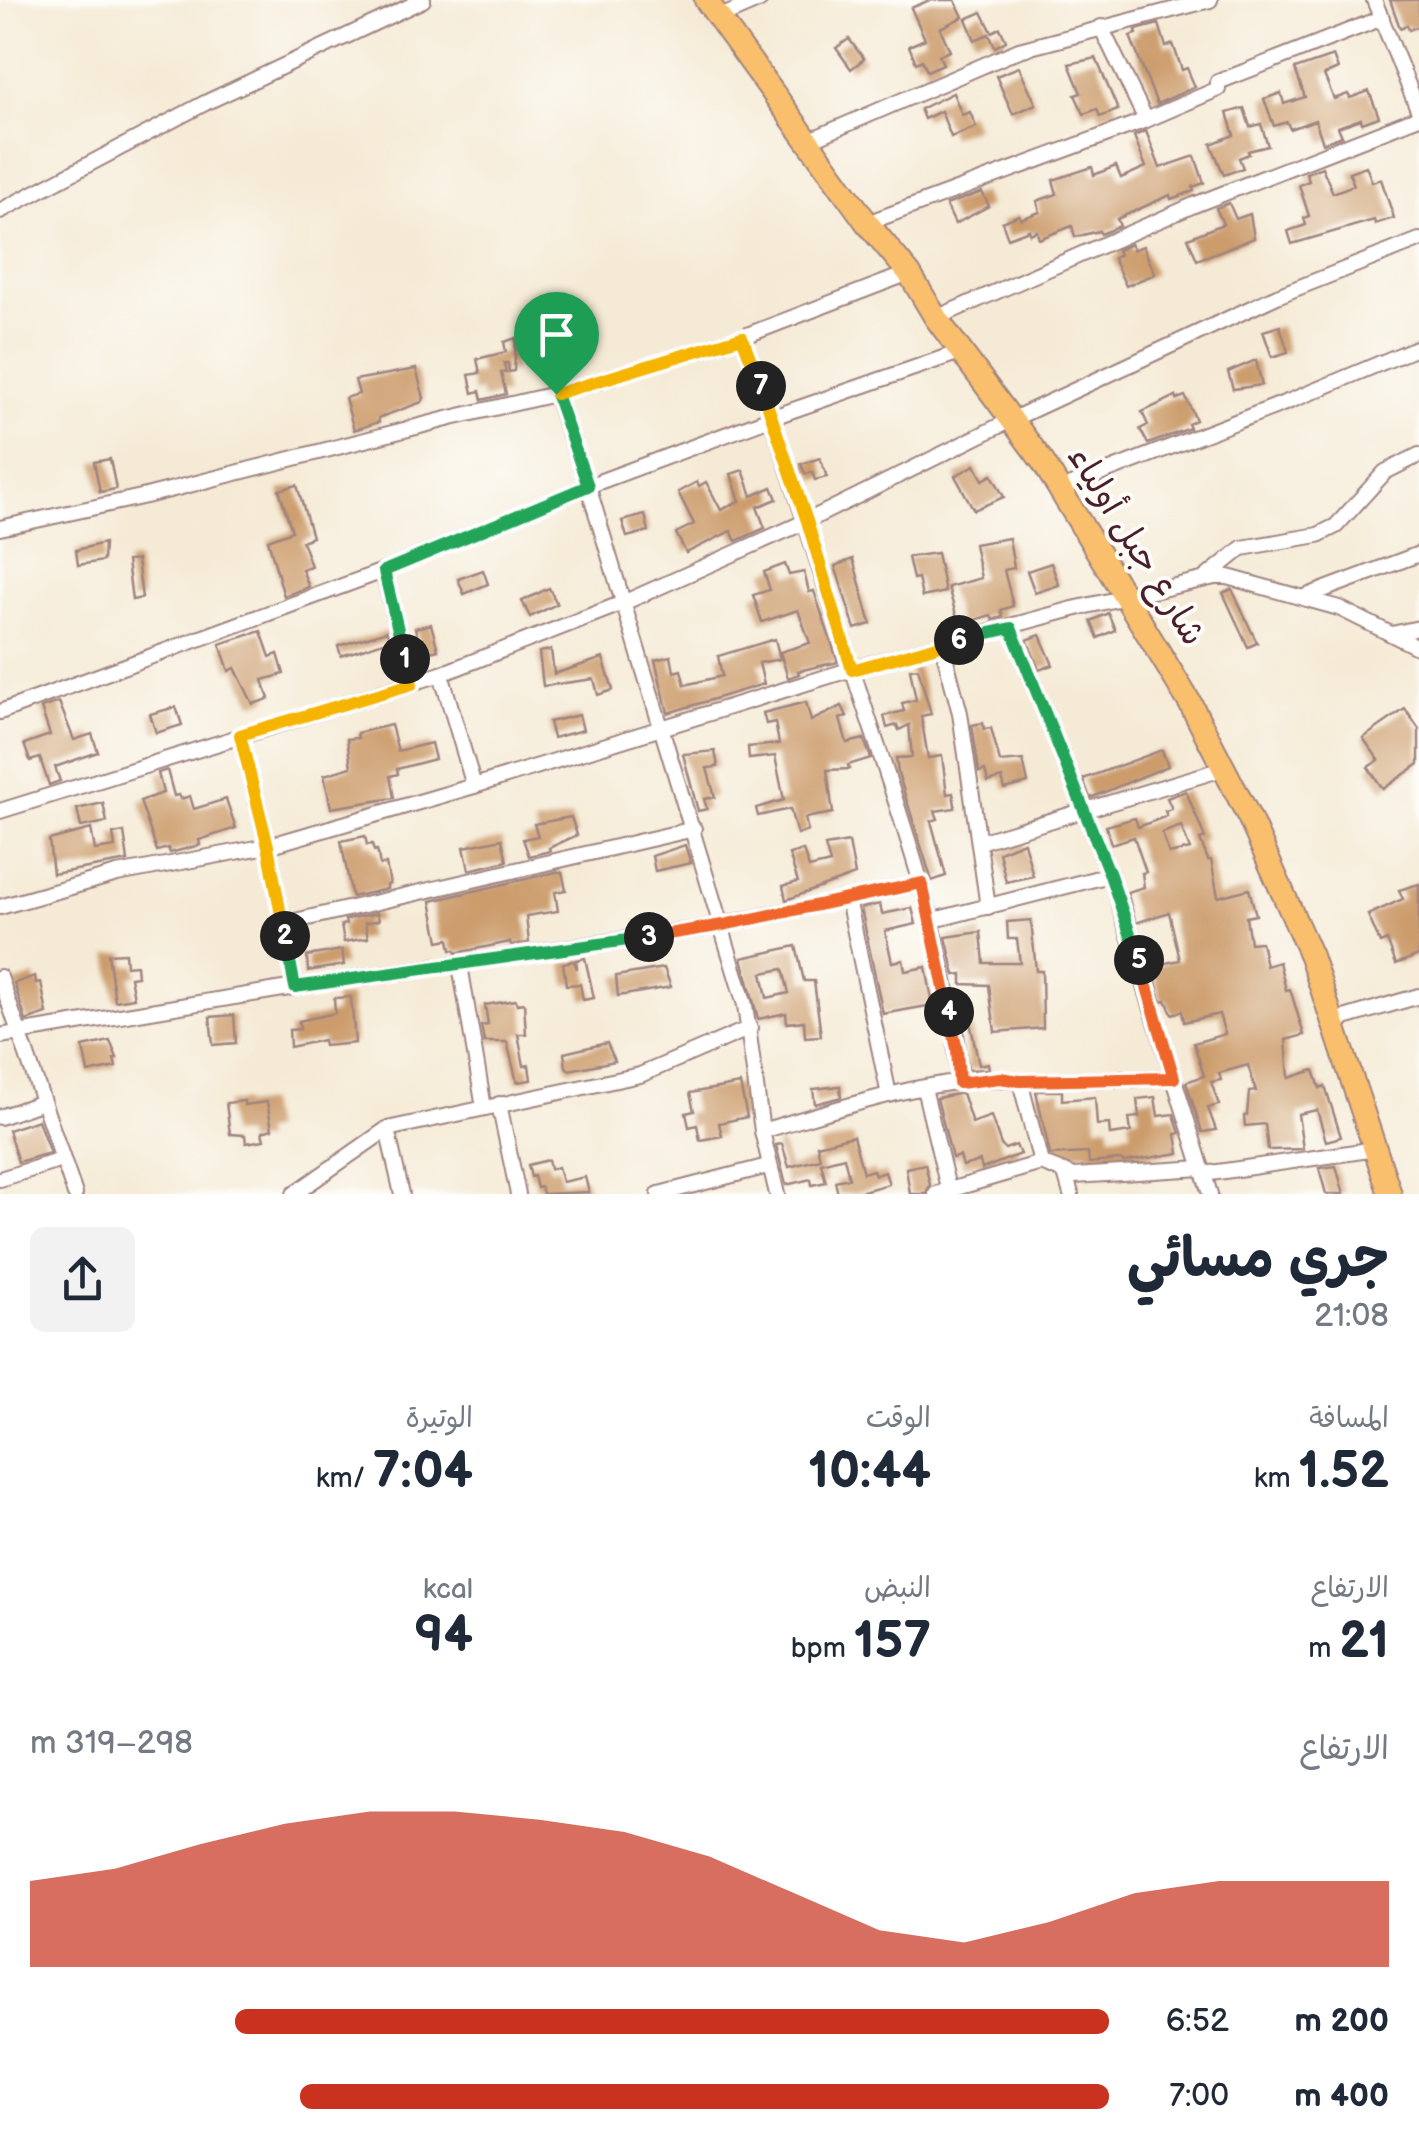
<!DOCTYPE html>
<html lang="ar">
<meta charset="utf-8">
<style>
body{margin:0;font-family:"Balsamiq Sans","Playpen Sans Arabic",sans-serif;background:#f2f2f3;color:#1f2937;direction:rtl;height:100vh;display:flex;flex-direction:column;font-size:38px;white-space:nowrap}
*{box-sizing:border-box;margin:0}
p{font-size:32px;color:#747a83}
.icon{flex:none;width:55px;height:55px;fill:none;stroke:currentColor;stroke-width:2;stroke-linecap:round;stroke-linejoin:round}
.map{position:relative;height:1194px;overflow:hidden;direction:ltr}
.side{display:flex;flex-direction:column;background:#fff;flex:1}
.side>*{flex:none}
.pin{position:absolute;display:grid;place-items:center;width:85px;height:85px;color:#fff;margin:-102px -42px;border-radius:50% 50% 50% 0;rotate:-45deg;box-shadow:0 0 10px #0007}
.pin .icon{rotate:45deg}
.km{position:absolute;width:50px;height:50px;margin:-25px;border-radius:50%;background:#222;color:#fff;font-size:28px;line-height:50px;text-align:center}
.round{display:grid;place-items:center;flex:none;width:105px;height:105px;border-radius:15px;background:#f2f2f3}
.summary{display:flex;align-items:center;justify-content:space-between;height:170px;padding:0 30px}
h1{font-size:55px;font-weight:700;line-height:75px}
.stats{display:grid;grid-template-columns:repeat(3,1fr);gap:15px;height:170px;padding:10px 30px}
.stats div{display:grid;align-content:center}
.stats b{font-size:50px;font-weight:700}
.stats small{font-size:28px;font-weight:400}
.stats p{font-size:28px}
.chart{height:280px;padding:20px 30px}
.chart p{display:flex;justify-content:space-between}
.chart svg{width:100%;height:180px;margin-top:10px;fill:#c8321e;opacity:.7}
ul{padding:0 30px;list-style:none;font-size:32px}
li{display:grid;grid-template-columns:160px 120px 1fr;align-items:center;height:75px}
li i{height:25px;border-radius:12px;background:#c8321e}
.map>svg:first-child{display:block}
.building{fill:#cc9c6c;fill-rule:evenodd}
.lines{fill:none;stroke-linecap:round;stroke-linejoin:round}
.minor-casing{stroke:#a08480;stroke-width:18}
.trunk-casing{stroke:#a08480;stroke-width:26}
.minor{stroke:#fff;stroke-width:14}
.trunk{stroke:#f9bf6c;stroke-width:22}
.split-1-casing{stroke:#fff;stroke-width:20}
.split-2-casing{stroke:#fff;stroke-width:20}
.split-3-casing{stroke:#fff;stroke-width:20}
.split-4-casing{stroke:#fff;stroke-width:20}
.split-5-casing{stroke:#fff;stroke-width:20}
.split-6-casing{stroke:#fff;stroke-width:20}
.split-7-casing{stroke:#fff;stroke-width:20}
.split-8-casing{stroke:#fff;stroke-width:20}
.split-1{stroke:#22a559;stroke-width:12}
.split-2{stroke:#f5b400;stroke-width:12}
.split-3{stroke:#22a559;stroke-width:12}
.split-4{stroke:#f0652b;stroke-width:12}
.split-5{stroke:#f0652b;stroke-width:12}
.split-6{stroke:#22a559;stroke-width:12}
.split-7{stroke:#f5b400;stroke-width:12}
.split-8{stroke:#f5b400;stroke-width:12}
.labels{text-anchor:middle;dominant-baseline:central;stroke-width:8;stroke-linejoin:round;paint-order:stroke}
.street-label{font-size:35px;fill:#4a1f2b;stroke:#fdfcf7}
</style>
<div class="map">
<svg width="1419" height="1194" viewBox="0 0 1419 1194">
<rect width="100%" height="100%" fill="#fdfcf7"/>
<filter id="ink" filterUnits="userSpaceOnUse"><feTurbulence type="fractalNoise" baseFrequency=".01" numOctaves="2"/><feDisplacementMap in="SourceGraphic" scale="20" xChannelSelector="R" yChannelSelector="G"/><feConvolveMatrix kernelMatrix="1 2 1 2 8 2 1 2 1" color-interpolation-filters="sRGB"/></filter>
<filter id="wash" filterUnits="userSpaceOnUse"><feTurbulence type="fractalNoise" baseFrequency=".0048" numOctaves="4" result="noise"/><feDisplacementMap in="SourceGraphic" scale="40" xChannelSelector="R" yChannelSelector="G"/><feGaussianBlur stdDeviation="2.25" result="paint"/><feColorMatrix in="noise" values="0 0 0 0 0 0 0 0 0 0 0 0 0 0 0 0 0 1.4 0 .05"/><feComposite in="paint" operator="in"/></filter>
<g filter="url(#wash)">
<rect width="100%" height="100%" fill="#f5ead5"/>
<g id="blocks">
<g class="building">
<polygon points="930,0 955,0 963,17 940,28 950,51 939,55 943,64 927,71 922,60 916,63 909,46 925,39 911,8"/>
<polygon points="1390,0 1419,0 1419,26 1409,30 1407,25 1400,28"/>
<polygon points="982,12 992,32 1000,28 1006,41 995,47 989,34 975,40 966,19"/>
<polygon points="1159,24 1166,47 1173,44 1182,70 1187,68 1195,87 1157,104 1130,36 1137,34 1136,30"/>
<polygon points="849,39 864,59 851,69 836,48"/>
<polygon points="1333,56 1338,69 1324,75 1334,99 1348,94 1350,98 1369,91 1379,117 1362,123 1361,119 1338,127 1342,136 1323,143 1315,120 1290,129 1287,122 1274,126 1264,99 1281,93 1284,104 1305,97 1295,69"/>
<polygon points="1096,58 1118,110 1100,117 1097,109 1084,114 1075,95 1081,93 1069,64"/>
<polygon points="1019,67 1036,104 1013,114 996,76"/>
<polygon points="953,93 962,115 970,112 976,127 951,137 941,111 924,119 920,109"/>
<polygon points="1244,108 1250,127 1261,124 1268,146 1248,151 1249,154 1239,158 1243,168 1224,175 1211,144 1234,135 1227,113"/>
<polygon points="1146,131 1160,168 1195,156 1204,183 1193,187 1194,191 1171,199 1170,195 1117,219 1120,226 1101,234 1099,231 1075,237 1072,226 1039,239 1037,231 1030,234 1029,230 1008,238 1002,222 1019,215 1021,219 1040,212 1037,201 1057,194 1053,180 1092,167 1094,175 1116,166 1121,178 1146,167 1134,136"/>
<polygon points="1366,166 1372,182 1381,179 1394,218 1375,224 1374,220 1292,244 1288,231 1306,225 1304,218 1309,216 1299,185 1309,181 1306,173 1322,167 1333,193 1354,185 1349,172"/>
<polygon points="982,192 989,206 955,224 946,205"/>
<polygon points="1229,203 1236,219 1250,214 1254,238 1197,260 1188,238 1223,224 1216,208"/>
<polygon points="1131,244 1133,250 1143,246 1155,274 1126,286 1113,258 1119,255 1117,250"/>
<polygon points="1280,326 1288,352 1272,357 1263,331"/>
<polygon points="516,338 514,371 509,372 508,363 504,363 506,372 501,373 506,394 482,400 480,391 473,393 469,375 480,373 477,359 506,352 504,342"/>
<polygon points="1256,360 1262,385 1233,389 1228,372"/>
<polygon points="416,369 424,398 422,402 378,418 379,422 354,430 345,398 359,394 355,380"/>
<polygon points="1176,396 1177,399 1185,396 1196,420 1188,424 1190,428 1148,444 1140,429 1148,425 1142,412"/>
<polygon points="820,458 827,477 815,480 812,472 805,474 801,464"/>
<polygon points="110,459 116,489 100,492 94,462"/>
<polygon points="975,465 983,480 992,475 1004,497 974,510 955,476"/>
<polygon points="743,470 752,496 772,487 777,499 757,507 765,528 736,541 731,531 686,553 676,533 694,524 678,492 697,482 699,486 706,482 721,510 740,501 731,474"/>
<polygon points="297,485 312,537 302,541 311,566 302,569 309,587 284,596 268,540 292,531 279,490"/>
<polygon points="645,515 649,531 627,537 622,521"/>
<polygon points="1009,538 1014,568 1004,570 1013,606 1001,610 1003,617 993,620 991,615 959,625 948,587 981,578 974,544"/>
<polygon points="104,543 103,561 78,565 76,550"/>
<polygon points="937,553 945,592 922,597 918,578 913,579 908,557"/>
<polygon points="853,559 871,624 855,629 835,566"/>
<polygon points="137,560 142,598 132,600 127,561"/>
<polygon points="1051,563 1059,585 1035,593 1027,571"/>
<polygon points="785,564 789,575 804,572 809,592 814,591 838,662 798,671 799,674 788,678 780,652 810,643 798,610 762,622 753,595 770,590 764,572"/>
<polygon points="483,570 488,584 464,594 458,579"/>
<polygon points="549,588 557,604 530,617 522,601"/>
<polygon points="1232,589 1257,643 1248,647 1223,593"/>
<polygon points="1108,613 1115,630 1098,638 1091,621"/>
<polygon points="431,624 438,650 422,654 415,628"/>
<polygon points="261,631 270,657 278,654 284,674 263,680 269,699 253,704 235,668 229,671 220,644"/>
<polygon points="387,631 390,640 341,656 338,646"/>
<polygon points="1040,635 1053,665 1039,670 1027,640"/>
<polygon points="775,639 780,659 759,663 764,684 668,713 655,660 671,656 674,672 681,670 685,685 722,676 718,656"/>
<polygon points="551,650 554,674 603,658 613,690 598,695 594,679 543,686 539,652"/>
<polygon points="918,668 931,714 921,716 928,758 942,756 947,794 953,793 955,805 955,808 935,811 938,819 931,821 946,876 932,881 898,773 896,758 912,757 909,725 899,730 897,725 887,728 884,716 904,711 902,703 916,700 910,669"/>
<polygon points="59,702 74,740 92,734 98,752 55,767 60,781 49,785 40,758 30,761 24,744 50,735 41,708"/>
<polygon points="806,702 811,721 842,706 847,716 840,719 847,743 864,739 871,758 848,765 849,769 827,770 833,813 805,818 808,831 797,834 790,809 758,816 756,808 784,800 775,756 749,759 748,747 779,744 775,722 766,724 763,713"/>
<polygon points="176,707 182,725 156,733 150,714"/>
<polygon points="1405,709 1419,729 1419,764 1383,789 1368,767 1379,760 1363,738"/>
<polygon points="579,715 583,730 553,738 549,722"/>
<polygon points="983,723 984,729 991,728 1000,762 1023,760 1028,783 1005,789 1002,778 988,782 985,770 979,772 972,725"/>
<polygon points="391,725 398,751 431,743 435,759 397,769 398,774 390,776 394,798 331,808 324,775 351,767 347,739 358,738 357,733"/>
<polygon points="1162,750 1168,766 1090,798 1083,779"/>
<polygon points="715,751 718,767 707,768 715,797 704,799 707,809 698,811 683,754"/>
<polygon points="167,770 174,796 179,795 181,799 190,796 194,809 226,799 236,828 199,840 200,845 170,853 168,848 157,851 140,801 163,793 158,773"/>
<path d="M 1186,791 L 1205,838 L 1200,840 L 1208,860 L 1211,860 L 1218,897 L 1249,889 L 1256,915 L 1246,917 L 1250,943 L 1261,942 L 1266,966 L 1279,962 L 1286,990 L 1290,989 L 1304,1035 L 1286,1040 L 1289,1078 L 1314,1070 L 1320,1088 L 1325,1086 L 1341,1137 L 1326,1141 L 1317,1110 L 1298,1114 L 1303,1149 L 1268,1150 L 1265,1124 L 1245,1126 L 1244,1116 L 1247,1115 L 1249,1092 L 1256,1091 L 1248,1065 L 1219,1073 L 1221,1080 L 1211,1082 L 1219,1105 L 1208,1108 L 1216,1130 L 1202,1132 L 1186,1082 L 1204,1076 L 1194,1043 L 1225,1034 L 1219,1014 L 1184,1022 L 1182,1011 L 1172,1014 L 1166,1000 L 1161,1001 L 1152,966 L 1180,960 L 1169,912 L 1136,923 L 1127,892 L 1144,887 L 1142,873 L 1146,872 L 1134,837 L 1111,844 L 1106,826 L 1135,818 L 1138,827 L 1167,816 L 1165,811 L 1172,809 L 1167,798 ZM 1181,826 L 1190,849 L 1169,854 L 1162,833 Z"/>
<polygon points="103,803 107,822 81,827 77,809"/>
<polygon points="571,817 577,835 549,848 550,851 529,856 523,839 538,836 534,824"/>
<polygon points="91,829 95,850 115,847 113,834 124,832 128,861 53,874 49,840"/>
<polygon points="365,836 367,845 372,844 374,851 377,850 380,865 386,864 390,884 387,885 387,889 352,897 341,841"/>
<polygon points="502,839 507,861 469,870 464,847"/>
<polygon points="849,842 855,875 786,900 783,886 798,882 789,854 803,850 809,868 830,863 825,846"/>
<polygon points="1024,842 1033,876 1006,882 999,852"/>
<polygon points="685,845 691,863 655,871 652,856"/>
<polygon points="556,872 562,872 566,890 555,892 558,911 526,916 529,943 511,945 510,942 456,953 455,950 451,950 449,939 439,941 431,901"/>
<polygon points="1419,884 1419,955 1396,964 1387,940 1380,943 1368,915 1403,899 1399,890"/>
<polygon points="880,904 882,914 912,908 916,924 885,931 892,962 903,960 905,971 926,967 933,1005 883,1014 861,908"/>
<polygon points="377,913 379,920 365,923 368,938 344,942 341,925 346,924 345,920"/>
<polygon points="1031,920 1036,971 1042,971 1043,1028 995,1032 989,985 962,984 962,974 955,975 946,937 981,932 984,963 1020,963 1017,939 1008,939 1007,922"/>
<path d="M 796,946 L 804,981 L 814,981 L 821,1036 L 805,1037 L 804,1021 L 787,1023 L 786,1013 L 758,1019 L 742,958 ZM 783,969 L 789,993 L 767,998 L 762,973 Z"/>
<polygon points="342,950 344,965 308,971 307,956"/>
<polygon points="125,953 126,966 136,965 137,976 130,977 134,998 115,1001 108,954"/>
<polygon points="585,958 594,998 583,1000 580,984 566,985 563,963 574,961 577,969 576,960"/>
<polygon points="664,968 671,987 618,996 616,976"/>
<polygon points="35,976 36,983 41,982 47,1014 26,1021 14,983"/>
<polygon points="351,997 355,1043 324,1046 323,1040 290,1047 289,1030 300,1029 299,1021 335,1013 334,998"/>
<polygon points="516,1000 517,1004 524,1003 526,1034 518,1034 524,1066 529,1065 531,1080 517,1082 507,1042 484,1042 481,1026 488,1025 485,1005"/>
<polygon points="967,1008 979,1065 988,1063 989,1069 968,1070 961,1009"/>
<polygon points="234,1015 236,1043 213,1045 210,1017"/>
<polygon points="110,1041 117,1058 114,1059 116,1067 88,1073 83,1047"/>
<polygon points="607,1043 615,1061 569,1070 566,1067 564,1053"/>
<polygon points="740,1084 747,1117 719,1123 722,1136 700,1140 697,1125 689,1127 686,1113 694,1111 690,1093"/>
<polygon points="840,1086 841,1097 815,1104 813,1089"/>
<polygon points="1036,1091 1062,1091 1062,1100 1095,1097 1097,1125 1109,1124 1110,1135 1131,1132 1129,1118 1139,1117 1137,1099 1155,1097 1158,1116 1174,1114 1180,1133 1176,1134 1179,1153 1124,1162 1120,1160 1089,1163 1088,1153 1050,1155"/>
<polygon points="962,1093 972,1123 991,1116 1001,1145 1005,1149 1016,1145 1020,1154 982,1169 980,1161 963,1166 960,1156 952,1158 937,1098"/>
<polygon points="244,1101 244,1105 267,1102 272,1129 262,1132 264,1140 246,1143 245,1135 230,1134 226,1103"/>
<polygon points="38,1120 50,1153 18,1162 8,1130"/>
<polygon points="853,1136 863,1173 873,1170 875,1175 885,1172 889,1184 852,1194 838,1194 835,1181 849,1178 844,1157 821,1163 826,1182 812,1185 811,1179 786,1185 776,1145 782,1144 789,1167 820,1159 817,1145"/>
<polygon points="548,1160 550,1169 558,1167 562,1182 585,1177 589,1192 543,1194 541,1187 537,1188 534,1176 531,1177 528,1165"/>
<polygon points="925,1164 930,1185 926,1194 910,1194 906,1168"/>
<polygon points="1336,1166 1344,1194 1326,1194 1319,1168"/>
</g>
</g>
</g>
<g filter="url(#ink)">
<use href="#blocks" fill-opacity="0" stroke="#a08480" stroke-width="2.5"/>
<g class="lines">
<defs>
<g id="minor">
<polyline points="1374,0 1419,112"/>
<polyline points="718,18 760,0"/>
<polyline points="1101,27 1146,120"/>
<polyline points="808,141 1019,50 1210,0"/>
<polyline points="0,211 207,102 423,0"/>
<polyline points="867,223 1146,120 1218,89 1218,82 1382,18"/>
<polyline points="936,318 1194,205 1419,117"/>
<path d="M 742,337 C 785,449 817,564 855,678 C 897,807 950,946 959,1083"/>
<polyline points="555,394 588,486 745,1005 762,1131 777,1194"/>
<polyline points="1061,489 1290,401 1419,347"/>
<polyline points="0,528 146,496 451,418 555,394 742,337 909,273"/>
<polyline points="383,571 412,684"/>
<polyline points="1204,579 1242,548 1318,535 1336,526 1385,472 1419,455"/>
<polyline points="1307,596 1419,554"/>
<polyline points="1011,628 1110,875 1210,1194"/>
<polyline points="1392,634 1419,628"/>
<polyline points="942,645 960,713 988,907"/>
<polyline points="441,674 474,786"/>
<polyline points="0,712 383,571 588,486 773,417 963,351"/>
<polyline points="240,735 268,846 295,987"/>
<polyline points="0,811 441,674 623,603 807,521 1013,419 1277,296 1419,240"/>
<polyline points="979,842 1226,768"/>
<polyline points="848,899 889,1095"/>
<polyline points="0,907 117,874 268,846 474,786 852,669 1073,609 1215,577 1228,577 1339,608 1419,648"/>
<polyline points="930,921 1110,875"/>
<polyline points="282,924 694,829"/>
<polyline points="460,965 484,1108"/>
<polyline points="0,977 75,1194"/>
<polyline points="1334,1021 1419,996"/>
<polyline points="0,1036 295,987 705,928 922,883"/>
<polyline points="1020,1081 1041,1163"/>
<polyline points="924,1088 948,1188"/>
<polyline points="499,1104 518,1194"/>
<polyline points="0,1117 43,1102"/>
<polyline points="387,1129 402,1194"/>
<path d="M 762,1131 C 835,1110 946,1071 1020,1081 L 1174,1078"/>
<polyline points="1065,1173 1071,1194"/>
<polyline points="1204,1174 1376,1149"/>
<polyline points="0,1179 62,1160"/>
<polyline points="294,1194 387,1129 640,1075 750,1028"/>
<polyline points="659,1194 768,1166"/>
<polyline points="936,1194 1041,1163 1074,1176 1202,1168"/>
</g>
<polyline id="trunk" points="706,0 867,223 909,273 936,318 1043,462 1190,703 1249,817 1311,956 1390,1194"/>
</defs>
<use href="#minor" class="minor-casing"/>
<use href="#trunk" class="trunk-casing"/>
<use href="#minor" class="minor"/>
<use href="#trunk" class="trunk"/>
</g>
</g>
<g class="lines" filter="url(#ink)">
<defs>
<polyline id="split-1" points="405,659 384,571 588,486 556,394"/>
<polyline id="split-2" points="285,936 268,846 240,735 412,684 405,659"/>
<polyline id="split-3" points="285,936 295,987 649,937"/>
<polyline id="split-4" points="649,937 723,925 922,883 949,1012"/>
<polyline id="split-5" points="949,1012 957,1049 959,1083 1000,1078 1020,1081 1174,1078 1139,960"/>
<polyline id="split-6" points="959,640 1011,628 1110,875 1139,960"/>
<polyline id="split-7" points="761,386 807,521 852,670 959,640"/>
<polyline id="split-8" points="556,394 742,337 761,386"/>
</defs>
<use href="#split-1" class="split-1-casing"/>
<use href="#split-2" class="split-2-casing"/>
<use href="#split-3" class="split-3-casing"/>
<use href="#split-4" class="split-4-casing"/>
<use href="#split-5" class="split-5-casing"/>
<use href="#split-6" class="split-6-casing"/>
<use href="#split-7" class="split-7-casing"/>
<use href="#split-8" class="split-8-casing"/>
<use href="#split-1" class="split-1"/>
<use href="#split-2" class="split-2"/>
<use href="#split-3" class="split-3"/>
<use href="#split-4" class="split-4"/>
<use href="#split-5" class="split-5"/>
<use href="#split-6" class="split-6"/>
<use href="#split-7" class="split-7"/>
<use href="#split-8" class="split-8"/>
</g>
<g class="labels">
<g class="street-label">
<text transform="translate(1136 546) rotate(58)">شارع جبل أولياء</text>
</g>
</g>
</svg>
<div class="pin" style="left:556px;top:394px;background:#1e9e55"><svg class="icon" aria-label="arrive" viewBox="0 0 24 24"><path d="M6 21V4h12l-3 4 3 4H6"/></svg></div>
<b class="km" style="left:405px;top:659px">1</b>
<b class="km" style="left:285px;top:936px">2</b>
<b class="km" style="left:649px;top:937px">3</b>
<b class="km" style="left:949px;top:1012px">4</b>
<b class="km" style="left:1139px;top:960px">5</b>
<b class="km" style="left:959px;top:640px">6</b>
<b class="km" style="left:761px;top:386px">7</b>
</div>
<section class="side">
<div class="summary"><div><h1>جري مسائي</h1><p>21:08</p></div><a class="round"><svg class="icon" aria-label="share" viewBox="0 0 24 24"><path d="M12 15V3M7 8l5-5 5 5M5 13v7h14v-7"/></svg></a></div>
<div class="stats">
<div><p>المسافة</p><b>1.52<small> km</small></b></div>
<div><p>الوقت</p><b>10:44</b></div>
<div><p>الوتيرة</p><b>7:04<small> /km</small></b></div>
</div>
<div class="stats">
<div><p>الارتفاع</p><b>21<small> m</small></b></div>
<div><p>النبض</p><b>157<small> bpm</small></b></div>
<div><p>kcal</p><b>94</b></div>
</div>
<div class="chart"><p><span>الارتفاع</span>298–319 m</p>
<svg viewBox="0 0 160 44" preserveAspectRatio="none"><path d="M0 44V23L10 20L20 14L30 9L40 6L50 6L60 8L70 11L80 17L90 26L100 35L110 38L120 33L130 26L140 23L150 23L160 23V44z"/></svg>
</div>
<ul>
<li><b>200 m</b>6:52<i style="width:81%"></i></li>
<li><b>400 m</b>7:00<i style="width:75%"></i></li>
</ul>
</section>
